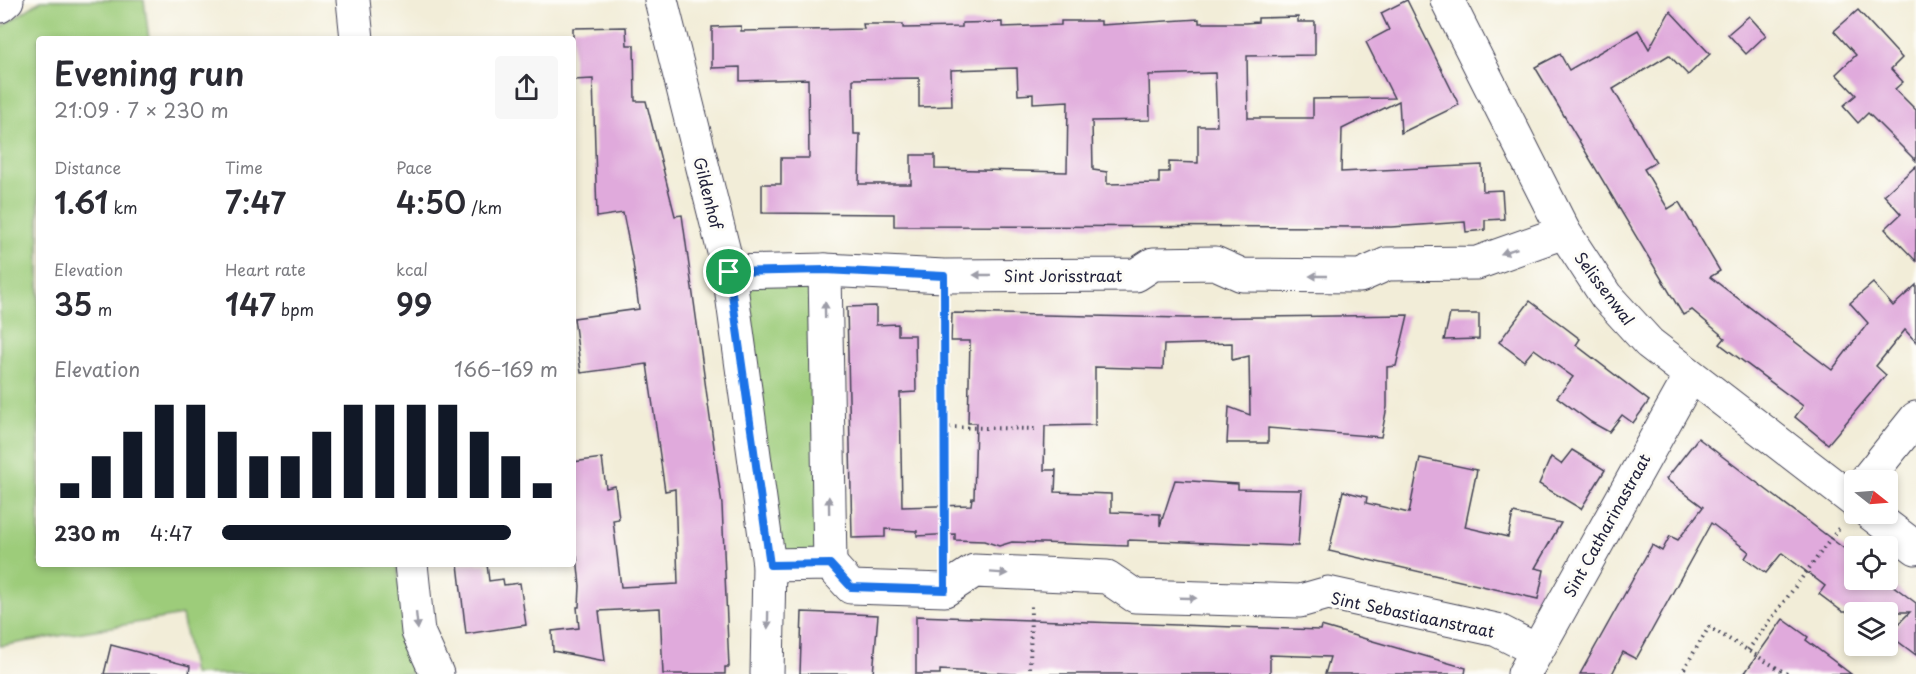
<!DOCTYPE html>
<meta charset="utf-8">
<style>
body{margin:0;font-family:"Playpen Sans",sans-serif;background:#f7f7f7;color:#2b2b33;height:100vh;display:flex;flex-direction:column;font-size:22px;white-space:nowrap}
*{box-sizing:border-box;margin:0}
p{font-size:20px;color:#7c7c81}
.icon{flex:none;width:33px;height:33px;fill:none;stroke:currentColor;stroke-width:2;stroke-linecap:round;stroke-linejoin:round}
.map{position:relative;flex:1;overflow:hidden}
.sheet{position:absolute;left:36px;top:36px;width:540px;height:531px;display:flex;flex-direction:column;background:#fff;border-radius:6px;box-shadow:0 3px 9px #0003}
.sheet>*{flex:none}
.needle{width:39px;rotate:107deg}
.tools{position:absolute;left:1844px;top:470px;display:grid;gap:12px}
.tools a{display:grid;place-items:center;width:54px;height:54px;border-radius:6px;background:#fff;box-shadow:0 3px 9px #0003;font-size:30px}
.pin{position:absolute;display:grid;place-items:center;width:51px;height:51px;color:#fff;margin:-26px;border:3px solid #fff;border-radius:50%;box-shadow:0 2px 6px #0007}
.round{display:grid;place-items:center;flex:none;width:63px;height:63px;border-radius:6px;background:#f7f7f7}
.overview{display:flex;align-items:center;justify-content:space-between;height:102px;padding:0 18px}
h1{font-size:33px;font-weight:600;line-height:45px}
.metrics{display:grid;grid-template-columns:repeat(3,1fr);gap:9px;height:102px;padding:6px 18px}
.metrics div{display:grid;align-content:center}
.metrics b{font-size:30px;font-weight:600}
.metrics small{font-size:16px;font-weight:400}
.metrics p{font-size:16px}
.chart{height:168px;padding:12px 18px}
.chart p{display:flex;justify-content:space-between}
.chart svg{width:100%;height:108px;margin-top:6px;stroke:#111827;stroke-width:6}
ul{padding:0 18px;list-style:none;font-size:20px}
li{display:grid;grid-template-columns:96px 72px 1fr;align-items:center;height:45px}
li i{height:15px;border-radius:8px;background:#111827}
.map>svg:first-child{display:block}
.green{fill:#9dcc7a;stroke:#60775a;stroke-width:1.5}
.building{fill:#e0aadc;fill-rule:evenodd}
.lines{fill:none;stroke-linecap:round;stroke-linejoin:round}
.minor-casing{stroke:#414053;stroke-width:35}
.path{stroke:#414053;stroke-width:4;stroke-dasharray:1.5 4.5;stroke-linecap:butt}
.minor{stroke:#fff;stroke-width:33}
.oneway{fill:#9c9ca7}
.route-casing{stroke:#fff;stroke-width:12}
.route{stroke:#1a73e8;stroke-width:8}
.labels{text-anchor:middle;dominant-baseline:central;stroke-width:6;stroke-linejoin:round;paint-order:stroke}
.street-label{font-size:16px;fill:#22223b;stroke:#fdfcf7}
</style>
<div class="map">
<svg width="1916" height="674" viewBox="0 0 1916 674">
<rect width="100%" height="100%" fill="#fdfcf7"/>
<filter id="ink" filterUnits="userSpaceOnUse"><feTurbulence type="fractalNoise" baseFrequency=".0167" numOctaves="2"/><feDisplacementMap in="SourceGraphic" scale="12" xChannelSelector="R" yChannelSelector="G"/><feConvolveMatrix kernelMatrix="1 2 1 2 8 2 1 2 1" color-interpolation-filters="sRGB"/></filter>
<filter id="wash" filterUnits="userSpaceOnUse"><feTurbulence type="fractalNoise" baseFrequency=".008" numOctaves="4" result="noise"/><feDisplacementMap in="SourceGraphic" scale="24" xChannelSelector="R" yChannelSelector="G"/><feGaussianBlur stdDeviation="1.35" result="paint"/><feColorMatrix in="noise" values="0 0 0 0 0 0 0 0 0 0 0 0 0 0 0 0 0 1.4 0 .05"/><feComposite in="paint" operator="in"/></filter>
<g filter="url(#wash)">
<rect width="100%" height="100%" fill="#f2edd8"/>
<g class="green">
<polygon points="42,0 144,0 149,39 39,39 39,564 397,564 412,674 193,674 182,615 0,646 0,28"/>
<polygon points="748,277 811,279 824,558 776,559 746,324"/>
</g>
<g id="blocks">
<g class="building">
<path d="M 1407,0 L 1459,105 L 1401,133 L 1399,101 L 1342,129 L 1341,172 L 1482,165 L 1483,191 L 1502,190 L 1504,219 L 1485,220 L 1485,230 L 1466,232 L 1465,222 L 1391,227 L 894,226 L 894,214 L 762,213 L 762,184 L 781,184 L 781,158 L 809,158 L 808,79 L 740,81 L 740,67 L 712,68 L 712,27 L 741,26 L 741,31 L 864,29 L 863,24 L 903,24 L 903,28 L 962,27 L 962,23 L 1002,22 L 1002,27 L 1061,25 L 1061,21 L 1101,21 L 1101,25 L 1199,19 L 1199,23 L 1245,23 L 1258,22 L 1258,18 L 1298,17 L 1298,22 L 1315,22 L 1315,55 L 1247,56 L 1248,118 L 1313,118 L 1313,99 L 1394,98 L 1366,42 L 1389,30 L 1381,13 ZM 1017,68 L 1018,95 L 1033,94 L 1033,103 L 1068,101 L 1067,172 L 935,169 L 935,155 L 911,155 L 911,184 L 859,184 L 860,134 L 854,134 L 853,79 L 919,78 L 919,107 L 952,106 L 951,70 ZM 1215,73 L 1217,126 L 1198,126 L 1198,163 L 1169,162 L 1169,172 L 1159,172 L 1159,183 L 1107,184 L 1107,172 L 1093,170 L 1092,121 L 1150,120 L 1149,75 Z"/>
<polygon points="1858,10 1902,58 1891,69 1903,82 1895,89 1916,110 1916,161 1868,113 1858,123 1843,106 1856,95 1836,74 1856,55 1834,31"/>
<polygon points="1670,11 1710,54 1688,75 1669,55 1613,89 1656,162 1644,169 1668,209 1679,202 1720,271 1710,277 1832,370 1868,323 1850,303 1873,283 1893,306 1916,285 1916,342 1905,330 1876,366 1886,375 1828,444 1795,417 1803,406 1720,344 1725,338 1692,310 1683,315 1535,67 1560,54 1569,70 1638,30 1649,49"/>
<polygon points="1749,16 1766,35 1746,54 1728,34"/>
<polygon points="626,27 627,45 634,45 635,101 646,101 675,216 682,215 722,505 729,667 725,667 725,674 663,674 660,608 599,611 605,661 553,651 552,631 579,628 577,607 579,607 580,586 577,556 573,557 573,462 602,458 606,488 615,486 619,519 613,520 621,587 678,584 675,489 665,491 647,364 581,373 574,318 639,309 633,263 623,213 597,217 593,79 573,80 573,28"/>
<polygon points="1916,166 1916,261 1885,229 1901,214 1884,195"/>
<polygon points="1530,301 1580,339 1576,345 1649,401 1633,423 1622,415 1609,432 1591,422 1557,397 1573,377 1534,349 1524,361 1499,342"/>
<polygon points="876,306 876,325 898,324 898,335 915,335 916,392 900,393 902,507 971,505 972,498 974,498 976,423 968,423 970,341 951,341 952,313 1185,318 1408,315 1396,366 1387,367 1387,407 1381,437 1268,428 1268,443 1227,443 1229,407 1250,415 1249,356 1232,360 1232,343 1164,345 1163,369 1095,367 1095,425 1045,426 1044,470 1056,470 1055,492 1111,494 1111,512 1160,514 1160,526 1175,480 1238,484 1238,489 1302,490 1298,546 1128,540 1128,546 1012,542 999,546 984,541 955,540 955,534 917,536 917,531 885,529 885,537 852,538 847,307"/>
<polygon points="1450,314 1479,314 1479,339 1444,340"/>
<polygon points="1698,438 1854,556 1854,579 1884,579 1916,603 1916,655 1888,634 1910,612 1843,612 1819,594 1825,586 1782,553 1766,573 1745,558 1749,552 1711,523 1636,659 1623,652 1612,674 1580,674 1652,545 1662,551 1670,536 1678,540 1703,507 1666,479"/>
<polygon points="1572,450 1605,470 1581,509 1539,484 1551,457 1561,464"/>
<polygon points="1420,458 1477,470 1465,527 1508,537 1513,513 1561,523 1535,568 1544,570 1538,599 1329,551 1343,491 1367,497 1366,503 1409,513"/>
<polygon points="458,564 487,564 489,581 503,579 504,585 520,583 526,625 466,634"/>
<polygon points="802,612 878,615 873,674 800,674"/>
<polygon points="916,616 1320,630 1321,626 1466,668 1465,674 1325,674 1330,657 1270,655 1270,674 1015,674 940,670 940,674 916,674"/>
<polygon points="1783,619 1808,637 1806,640 1851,674 1744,674"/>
<polygon points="111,645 190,666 189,674 104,674"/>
</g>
</g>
</g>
<g filter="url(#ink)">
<use href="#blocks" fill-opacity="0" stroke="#414053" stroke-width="1.5"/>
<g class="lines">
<defs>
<g id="minor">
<polyline points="353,0 357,39"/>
<polyline points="661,0 729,272 769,565 767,674"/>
<polyline points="1447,0 1564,232 1606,296 1649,343 1854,501"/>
<polyline points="0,6 7,0"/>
<polyline points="825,270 830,564"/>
<polyline points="729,272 825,270 944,276 1136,275 1153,264 1215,263 1242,275 1360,276 1387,264 1477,263 1564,232"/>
<polyline points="1866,480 1916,418"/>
<polyline points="1870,513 1916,548"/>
<polyline points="411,564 418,632 437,674"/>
<polyline points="769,565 830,564 851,587 945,590 974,571 1107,577 1135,596 1300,601 1328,593 1497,630 1536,650"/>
<polyline points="1524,674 1690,377"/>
</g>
</defs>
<use href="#minor" class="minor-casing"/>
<g class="path">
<polyline points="944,305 945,553"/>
<polyline points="943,427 1035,429"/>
<polyline points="1748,650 1839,528"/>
<polyline points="1030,674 1031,605"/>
<polyline points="1681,674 1709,627 1787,674"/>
</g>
<use href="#minor" class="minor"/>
</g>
<defs><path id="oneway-solid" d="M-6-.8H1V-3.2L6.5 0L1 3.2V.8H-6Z" transform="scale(1.5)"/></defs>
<g class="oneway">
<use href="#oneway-solid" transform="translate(1509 251) rotate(161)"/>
<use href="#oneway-solid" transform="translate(982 275) rotate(180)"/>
<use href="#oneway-solid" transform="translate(1318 276) rotate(-180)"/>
<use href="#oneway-solid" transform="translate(825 310) rotate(-91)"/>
<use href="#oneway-solid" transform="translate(829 505) rotate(-91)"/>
<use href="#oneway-solid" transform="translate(999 573) rotate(4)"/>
<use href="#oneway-solid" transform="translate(1188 598) rotate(2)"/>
<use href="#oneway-solid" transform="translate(768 620) rotate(91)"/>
<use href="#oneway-solid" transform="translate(417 621) rotate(84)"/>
</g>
</g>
<g class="lines" filter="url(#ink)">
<defs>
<polygon id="route" points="825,270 944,276 945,590 851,587 830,564 770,565 729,272"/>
</defs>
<use href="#route" class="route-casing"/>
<use href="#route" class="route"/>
</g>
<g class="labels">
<g class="street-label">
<text transform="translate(709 193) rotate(76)">Gildenhof</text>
<text x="1063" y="275">Sint Jorisstraat</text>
<text transform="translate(1605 288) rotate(53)">Selissenwal</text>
<text transform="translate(1606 525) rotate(-61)">Sint Catharinastraat</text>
<text transform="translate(1413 614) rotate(12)">Sint Sebastiaanstraat</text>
</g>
</g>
</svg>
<div class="tools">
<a><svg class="needle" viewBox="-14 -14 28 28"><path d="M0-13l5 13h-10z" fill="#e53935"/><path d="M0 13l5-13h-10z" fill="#7c7c81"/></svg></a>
<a><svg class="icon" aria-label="locate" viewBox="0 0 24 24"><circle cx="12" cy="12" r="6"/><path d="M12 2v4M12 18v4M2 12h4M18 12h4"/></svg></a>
<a><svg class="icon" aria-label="layers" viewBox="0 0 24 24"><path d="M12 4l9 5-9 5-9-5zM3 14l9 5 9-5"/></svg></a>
</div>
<div class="pin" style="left:729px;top:272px;background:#1e9e55"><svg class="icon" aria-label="arrive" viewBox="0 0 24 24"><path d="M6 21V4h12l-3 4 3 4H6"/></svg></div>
<section class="sheet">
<div class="overview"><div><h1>Evening run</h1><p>21:09 · 7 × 230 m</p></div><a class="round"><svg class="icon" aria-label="share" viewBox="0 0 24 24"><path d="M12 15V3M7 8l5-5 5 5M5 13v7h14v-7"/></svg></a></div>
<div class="metrics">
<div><p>Distance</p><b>1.61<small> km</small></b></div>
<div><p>Time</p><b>7:47</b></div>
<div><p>Pace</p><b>4:50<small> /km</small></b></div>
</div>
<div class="metrics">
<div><p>Elevation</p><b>35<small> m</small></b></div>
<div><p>Heart rate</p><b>147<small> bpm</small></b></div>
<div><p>kcal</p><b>99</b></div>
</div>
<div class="chart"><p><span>Elevation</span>166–169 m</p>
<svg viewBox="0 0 160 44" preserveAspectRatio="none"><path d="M5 44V38M15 44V27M25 44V17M35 44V6M45 44V6M55 44V17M65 44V27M75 44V27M85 44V17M95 44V6M105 44V6M115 44V6M125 44V6M135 44V17M145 44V27M155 44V38"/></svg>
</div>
<ul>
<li><b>230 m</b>4:47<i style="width:86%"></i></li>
</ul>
</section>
</div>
